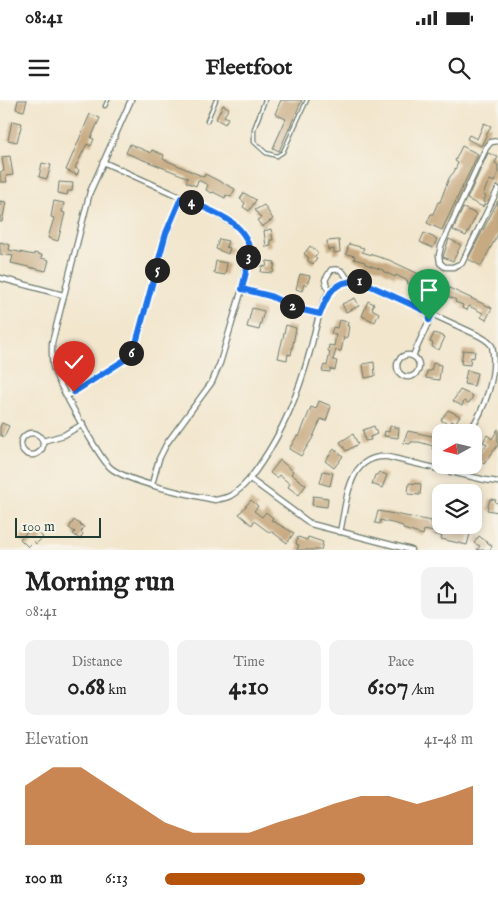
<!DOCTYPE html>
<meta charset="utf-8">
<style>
body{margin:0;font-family:"IM FELL English",serif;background:#f2f2f2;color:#222;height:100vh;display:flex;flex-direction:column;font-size:19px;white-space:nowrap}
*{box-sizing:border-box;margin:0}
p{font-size:16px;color:#767676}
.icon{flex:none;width:28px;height:28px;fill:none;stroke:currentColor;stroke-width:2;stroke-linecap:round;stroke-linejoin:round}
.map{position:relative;height:450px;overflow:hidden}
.details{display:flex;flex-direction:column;background:#fff;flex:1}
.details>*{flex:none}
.needle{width:32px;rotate:262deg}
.tools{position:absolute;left:432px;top:324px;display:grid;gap:10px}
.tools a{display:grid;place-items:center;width:50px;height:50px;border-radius:10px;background:#fff;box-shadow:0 2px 8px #0003;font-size:25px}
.scale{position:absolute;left:15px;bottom:12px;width:86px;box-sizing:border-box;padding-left:5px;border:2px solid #1f3d34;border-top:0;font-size:14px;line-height:18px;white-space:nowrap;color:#1f3d34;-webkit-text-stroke:4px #f7f3e8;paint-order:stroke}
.pin{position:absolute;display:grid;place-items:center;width:42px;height:42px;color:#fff;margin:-51px -21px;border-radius:50% 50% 50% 0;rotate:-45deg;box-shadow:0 0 5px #0007}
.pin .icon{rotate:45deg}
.km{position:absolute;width:25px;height:25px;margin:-12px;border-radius:50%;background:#222;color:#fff;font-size:14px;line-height:25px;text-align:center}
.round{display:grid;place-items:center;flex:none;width:52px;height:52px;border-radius:10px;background:#f2f2f2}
.overview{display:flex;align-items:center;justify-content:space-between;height:85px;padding:0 25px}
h1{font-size:28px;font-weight:800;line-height:38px}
.metrics{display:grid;grid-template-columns:repeat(3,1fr);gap:8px;height:85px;padding:5px 25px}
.metrics div{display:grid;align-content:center;border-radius:10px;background:#f2f2f2;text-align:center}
.metrics b{font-size:25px;font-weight:800}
.metrics small{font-size:14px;font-weight:400}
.metrics p{font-size:14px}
.chart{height:140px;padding:10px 25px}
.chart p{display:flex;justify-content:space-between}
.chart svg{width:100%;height:90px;margin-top:5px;fill:#b45309;opacity:.7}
ul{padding:0 25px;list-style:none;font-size:16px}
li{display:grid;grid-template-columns:80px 60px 1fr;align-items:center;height:38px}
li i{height:12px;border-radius:6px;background:#b45309}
.status{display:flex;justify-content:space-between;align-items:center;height:35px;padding:0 25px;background:#fff;direction:ltr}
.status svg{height:14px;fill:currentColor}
header{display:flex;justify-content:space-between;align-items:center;height:65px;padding:0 25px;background:#fff;font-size:22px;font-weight:800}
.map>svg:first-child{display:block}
.building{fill:#c7aa82}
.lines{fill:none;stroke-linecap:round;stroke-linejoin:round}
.service-casing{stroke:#69786a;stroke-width:5}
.minor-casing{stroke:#69786a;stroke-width:7}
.service{stroke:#fff;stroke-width:2.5}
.minor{stroke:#fff;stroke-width:4.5}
.route-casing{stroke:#fff;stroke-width:10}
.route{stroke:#1a73e8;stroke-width:6}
</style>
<div class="status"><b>08:41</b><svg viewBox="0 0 49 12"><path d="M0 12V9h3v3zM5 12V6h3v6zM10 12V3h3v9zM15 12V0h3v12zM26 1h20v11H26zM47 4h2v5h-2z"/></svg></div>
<header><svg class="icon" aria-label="menu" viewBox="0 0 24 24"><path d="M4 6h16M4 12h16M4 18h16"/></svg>Fleetfoot<svg class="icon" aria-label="search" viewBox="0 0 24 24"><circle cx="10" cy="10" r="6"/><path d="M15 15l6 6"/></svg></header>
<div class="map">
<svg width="498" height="450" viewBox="0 0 498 450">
<rect width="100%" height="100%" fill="#f7f3e8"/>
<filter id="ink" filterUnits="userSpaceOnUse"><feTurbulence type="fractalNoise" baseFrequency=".02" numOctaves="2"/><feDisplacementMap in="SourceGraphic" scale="10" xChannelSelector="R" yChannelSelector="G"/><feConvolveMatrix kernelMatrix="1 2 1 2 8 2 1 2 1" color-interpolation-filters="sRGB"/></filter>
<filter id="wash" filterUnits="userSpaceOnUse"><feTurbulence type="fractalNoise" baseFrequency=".0096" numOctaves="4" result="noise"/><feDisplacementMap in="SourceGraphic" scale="20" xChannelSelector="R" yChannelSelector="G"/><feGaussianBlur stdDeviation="1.12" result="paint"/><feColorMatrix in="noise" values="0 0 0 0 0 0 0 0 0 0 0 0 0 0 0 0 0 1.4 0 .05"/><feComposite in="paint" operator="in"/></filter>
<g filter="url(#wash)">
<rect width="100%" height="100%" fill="#f2e6cd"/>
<g id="blocks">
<g class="building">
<polygon points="18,0 27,0 24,11 16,9"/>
<polygon points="281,0 302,0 279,51 273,48 286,19 275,14"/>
<polygon points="223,5 229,8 224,16 228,18 225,24 216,19"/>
<polygon points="90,14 100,18 91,38 94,39 91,46 87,44 75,68 79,70 77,75 66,70"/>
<polygon points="12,21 22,23 17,42 8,40"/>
<polygon points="484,23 491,26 481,46 467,39 469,35 477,39"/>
<polygon points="130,44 151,53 152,50 164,55 163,59 204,77 205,74 235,89 231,97 226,95 225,98 213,92 212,93 206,90 208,85 198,80 196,86 186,82 188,78 184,76 126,53"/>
<polygon points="462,46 478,54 442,130 427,123 431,114 433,114 438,102 440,102 449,78 454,72 458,63 455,61"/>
<polygon points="488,53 498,57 495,63 498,65 498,74 494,82 490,80 487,85 483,95 486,96 483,102 485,103 483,107 467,99"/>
<polygon points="10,56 13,75 6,76 7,82 0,82 0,72 4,71 2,57"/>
<polygon points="42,63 51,65 47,79 39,77"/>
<polygon points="59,82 73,83 72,91 68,91 67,95 58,93"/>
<polygon points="244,93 256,100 249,111 243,107 245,103 240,99"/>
<polygon points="0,101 6,102 2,122 0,122"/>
<polygon points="54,101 64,103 62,112 65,113 58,141 48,138 54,118 51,117"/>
<polygon points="498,101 498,134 481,166 468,159"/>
<polygon points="264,105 273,119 262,127 257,120 261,118 255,110"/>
<polygon points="463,108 477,114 466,136 453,130"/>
<polygon points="271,129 273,140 270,140 271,146 266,147 264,131"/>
<polygon points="424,133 437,139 433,148 420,142"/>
<polygon points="219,139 228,141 226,147 230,148 228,154 216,149"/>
<polygon points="449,139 461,145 453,161 443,157"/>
<polygon points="339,140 340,152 334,153 334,149 328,150 327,141"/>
<polygon points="0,142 10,145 9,150 34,155 34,153 42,155 41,158 49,160 46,171 11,163 13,156 0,154"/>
<polygon points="349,144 364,148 362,152 389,160 492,208 486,220 481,217 483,213 469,206 467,210 462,208 463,205 455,202 456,200 445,195 443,199 413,185 413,186 407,183 408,181 396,175 395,177 383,171 383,170 365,164 365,162 354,159 355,156 346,154"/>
<polygon points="310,146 318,153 314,157 317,159 313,164 307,160 309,158 304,154"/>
<polygon points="216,161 227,163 225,175 214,173"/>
<polygon points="267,161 275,162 273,173 261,172 262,166 266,167"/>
<polygon points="300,174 310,176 307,185 304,184 302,191 296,189"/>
<polygon points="355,198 359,206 346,212 342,204"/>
<polygon points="368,201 374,204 372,209 379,213 375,222 362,216"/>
<polygon points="252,208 264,211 259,230 247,227"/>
<polygon points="339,220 348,222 347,226 349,226 347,238 344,237 341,251 336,250 333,260 337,261 335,270 330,269 330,272 322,271 324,265 327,266 330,252 328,251 329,245 334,246 336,235 331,234 333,227 337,228"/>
<polygon points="286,225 296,228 291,255 288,254 287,260 278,258"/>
<polygon points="434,233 445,237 439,250 432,247 433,243 430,242"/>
<polygon points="463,250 475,251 474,258 471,257 470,265 461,264"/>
<polygon points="374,262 375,276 365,278 363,264"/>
<polygon points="433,263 441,265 439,280 426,278 427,271 431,271"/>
<polygon points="467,270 477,273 474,286 464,284"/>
<polygon points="460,290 473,296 469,303 464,301 462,306 453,301"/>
<polygon points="319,301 331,306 326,321 321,319 312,339 301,356 289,349 297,336 299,337 311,307 316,309"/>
<polygon points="448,310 460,316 455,323 452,321 449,325 441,320"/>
<polygon points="2,323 9,326 4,337 0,335 0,327"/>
<polygon points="374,326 377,334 370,337 371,340 365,341 363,330"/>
<polygon points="390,326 399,328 398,338 384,336 385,331 389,332"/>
<polygon points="498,329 498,345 484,364 474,356 476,352 480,354 487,344 483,342 487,335 492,339"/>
<polygon points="408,331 441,338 440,351 432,349 433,346 419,342 411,342 410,344 403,343"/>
<polygon points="353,334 358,344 346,351 340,342"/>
<polygon points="334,349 343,356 334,368 325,361"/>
<polygon points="280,360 293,371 291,374 306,385 299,395 288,387 290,384 279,375 277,378 270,373"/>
<polygon points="323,371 333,373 330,386 320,383"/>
<polygon points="379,372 387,375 382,388 372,384 375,375 377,375"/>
<polygon points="409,383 421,384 420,395 408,394"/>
<polygon points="313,396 328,398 327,407 312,405"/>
<polygon points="490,399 496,400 495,402 498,403 498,412 487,410"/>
<polygon points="251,400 258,406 254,411 262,417 266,412 273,418 271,420 294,433 287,443 271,431 270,433 254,421 252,425 239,414"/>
<polygon points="378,411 432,421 431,423 451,427 450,430 470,434 467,445 441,439 442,436 434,434 434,432 424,430 423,435 403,429 403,426 396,424 380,420 380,424 375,423"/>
<polygon points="74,420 84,427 81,432 83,434 80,439 73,434 75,432 69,428"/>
<polygon points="31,428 43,437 36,444 34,441 28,447 20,439"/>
<polygon points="479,436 492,446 490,450 477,450 480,446 474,443"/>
<polygon points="298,437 307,440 308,437 323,442 321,450 297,450 299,445 296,444"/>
</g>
</g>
</g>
<g filter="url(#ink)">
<use href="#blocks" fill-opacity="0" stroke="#69786a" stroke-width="1"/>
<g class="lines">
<defs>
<g id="service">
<polyline points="265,0 254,29 254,42 266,53 277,56 283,52 307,0"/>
<polyline points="105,6 108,0"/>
<polyline points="207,21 216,0"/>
</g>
<g id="minor">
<path d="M 131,0 L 90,92 L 52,243 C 52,253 51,264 55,273 C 62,289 100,361 112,369 C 134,384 188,394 215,400 C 220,399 226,398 230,396 C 244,388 253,375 261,363 C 285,328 299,292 310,251 C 314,236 320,204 329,192 C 336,184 349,181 360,181 L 473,233 C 480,236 488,240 492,246 C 498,274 484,311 469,332"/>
<polyline points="498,41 491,42 486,48 441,146 439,155 440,163 445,167 453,167 462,163 498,89"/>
<polyline points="103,62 216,113 239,129 245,135 250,148 242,189 220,263 212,282 167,343 159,359 152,384"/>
<polyline points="0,178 63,195"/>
<polyline points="242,189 270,196 297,209 320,215"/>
<path d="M 329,192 L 325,180 L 331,170 C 342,168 344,172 349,182"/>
<circle cx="408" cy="266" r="11"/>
<polyline points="413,256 432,214"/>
<polyline points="67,296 121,263 130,256 135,247 167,133 181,98"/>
<circle cx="32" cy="344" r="11"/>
<polyline points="43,341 64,335 83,324"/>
<polyline points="250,379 311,424 411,450"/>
<path d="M 340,432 C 347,402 347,354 388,357 L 485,380 L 498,382"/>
</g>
</defs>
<use href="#service" class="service-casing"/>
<use href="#minor" class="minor-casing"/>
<use href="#service" class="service"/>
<use href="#minor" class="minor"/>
</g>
</g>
<g class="lines" filter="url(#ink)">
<defs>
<path id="route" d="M 74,292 L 126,259 L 135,247 L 166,133 L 181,98 C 204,108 243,119 249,147 C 251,156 244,179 242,189 L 270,196 L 298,209 L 320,214 C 328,193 334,180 360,181 L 432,214 L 429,220"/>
</defs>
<use href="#route" class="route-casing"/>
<use href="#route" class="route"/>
</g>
</svg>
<div class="tools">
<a><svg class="needle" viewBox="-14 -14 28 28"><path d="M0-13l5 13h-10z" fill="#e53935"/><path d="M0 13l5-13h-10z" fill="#767676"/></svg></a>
<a><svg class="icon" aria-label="layers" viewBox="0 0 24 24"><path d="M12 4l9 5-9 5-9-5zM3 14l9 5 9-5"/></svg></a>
</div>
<div class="scale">100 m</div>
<div class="pin" style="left:429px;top:220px;background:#1e9e55"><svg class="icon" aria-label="arrive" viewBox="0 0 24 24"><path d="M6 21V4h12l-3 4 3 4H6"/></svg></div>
<div class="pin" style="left:74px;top:292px;background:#d93025"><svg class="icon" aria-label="check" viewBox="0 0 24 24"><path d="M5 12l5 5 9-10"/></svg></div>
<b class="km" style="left:359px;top:181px">1</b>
<b class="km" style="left:292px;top:206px">2</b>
<b class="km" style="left:248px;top:157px">3</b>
<b class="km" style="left:191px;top:102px">4</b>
<b class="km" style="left:157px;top:170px">5</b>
<b class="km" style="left:131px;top:253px">6</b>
</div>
<section class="details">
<div class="overview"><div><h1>Morning run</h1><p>08:41</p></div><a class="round"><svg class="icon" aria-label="share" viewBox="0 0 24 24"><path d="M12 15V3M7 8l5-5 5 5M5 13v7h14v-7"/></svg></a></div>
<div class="metrics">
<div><p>Distance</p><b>0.68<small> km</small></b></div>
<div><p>Time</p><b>4:10</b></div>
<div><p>Pace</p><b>6:07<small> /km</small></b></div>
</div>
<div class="chart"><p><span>Elevation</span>41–48 m</p>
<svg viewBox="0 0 160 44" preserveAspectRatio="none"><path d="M0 44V15L10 6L20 6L30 15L40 24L50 33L60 38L70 38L80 38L90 33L100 29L110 24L120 20L130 20L140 24L150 20L160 15V44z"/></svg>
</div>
<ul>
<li><b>100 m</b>6:13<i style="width:65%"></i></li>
</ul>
</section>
